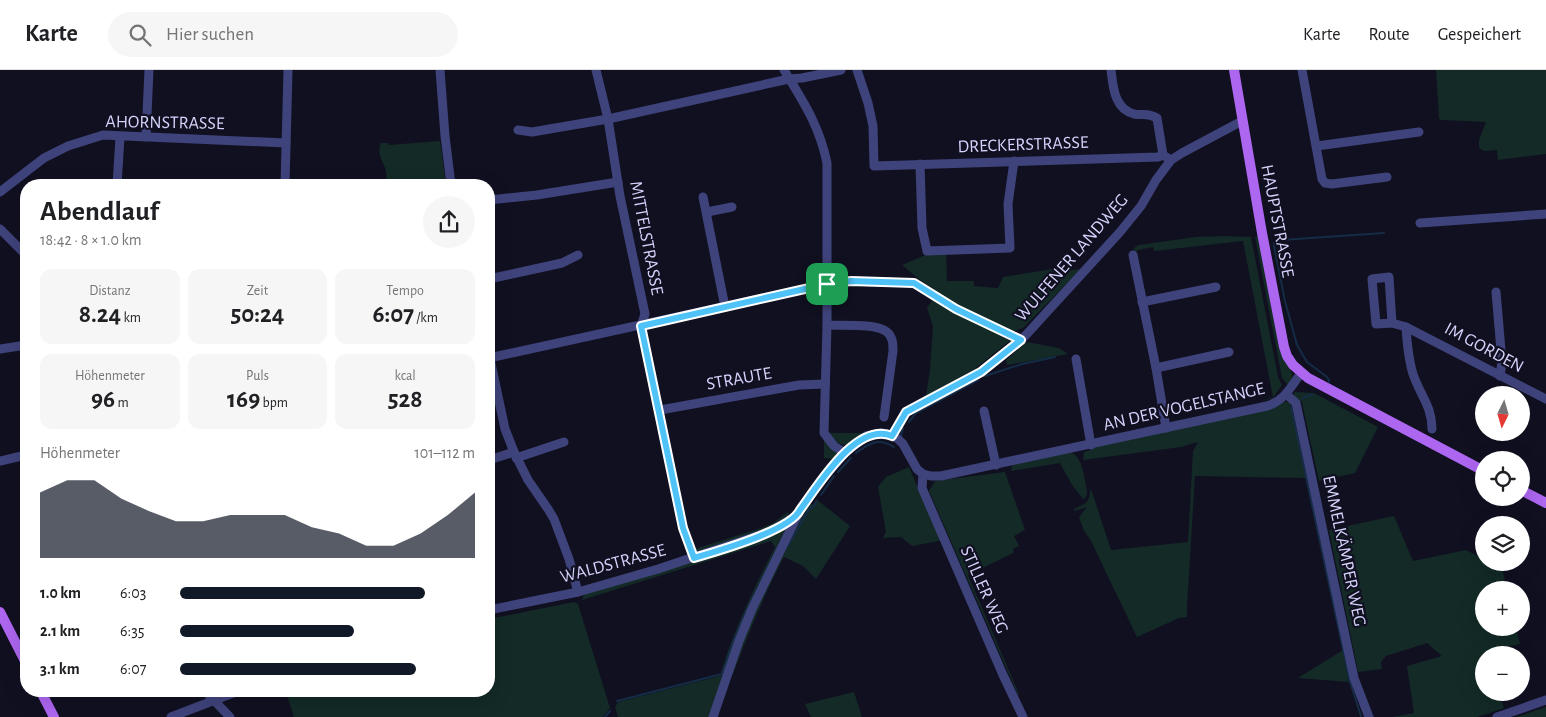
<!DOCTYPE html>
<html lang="de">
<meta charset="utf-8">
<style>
body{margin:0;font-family:"Alegreya Sans",sans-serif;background:#f6f6f6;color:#202124;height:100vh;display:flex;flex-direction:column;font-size:19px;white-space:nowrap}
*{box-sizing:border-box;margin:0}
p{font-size:16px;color:#757577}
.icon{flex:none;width:28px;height:28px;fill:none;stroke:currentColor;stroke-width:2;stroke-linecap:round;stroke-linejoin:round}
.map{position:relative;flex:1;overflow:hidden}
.drawer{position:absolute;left:20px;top:109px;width:475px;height:518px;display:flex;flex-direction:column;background:#fff;border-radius:20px;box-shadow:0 5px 20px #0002}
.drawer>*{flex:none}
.needle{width:32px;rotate:185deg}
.buttons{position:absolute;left:1475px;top:316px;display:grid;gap:10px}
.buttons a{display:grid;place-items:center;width:55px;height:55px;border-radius:50%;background:#fff;box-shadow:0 5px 20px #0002;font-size:25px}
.pin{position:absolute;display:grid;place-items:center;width:42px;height:42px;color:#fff;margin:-21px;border-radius:10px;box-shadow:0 2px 8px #0006}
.round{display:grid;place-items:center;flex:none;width:52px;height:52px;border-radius:26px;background:#f6f6f6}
.head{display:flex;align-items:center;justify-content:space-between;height:85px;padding:0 20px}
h1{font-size:28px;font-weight:700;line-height:38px}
.stats{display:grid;grid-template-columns:repeat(3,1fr);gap:8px;height:85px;padding:5px 20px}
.stats div{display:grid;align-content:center;border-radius:12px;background:#f6f6f6;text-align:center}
.stats b{font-size:25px;font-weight:700}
.stats small{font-size:14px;font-weight:400}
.stats p{font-size:14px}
.chart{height:140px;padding:10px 20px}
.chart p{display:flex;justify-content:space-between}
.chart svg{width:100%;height:90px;margin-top:5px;fill:#111827;opacity:.7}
ul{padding:0 20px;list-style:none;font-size:16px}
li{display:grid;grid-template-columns:80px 60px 1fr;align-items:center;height:38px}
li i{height:12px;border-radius:6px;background:#111827}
header{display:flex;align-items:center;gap:30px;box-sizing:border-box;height:70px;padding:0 25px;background:#fff;border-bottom:1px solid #e0e0e0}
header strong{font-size:24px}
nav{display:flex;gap:28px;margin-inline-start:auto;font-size:18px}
.search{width:350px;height:45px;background:#f6f6f6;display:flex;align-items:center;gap:12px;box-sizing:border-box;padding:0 18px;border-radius:28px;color:#757577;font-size:19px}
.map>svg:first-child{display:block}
.green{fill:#132a27}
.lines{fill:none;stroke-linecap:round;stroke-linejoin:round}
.stream{stroke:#142c46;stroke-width:2}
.minor{stroke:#3f437b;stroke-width:9}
.major{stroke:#ad66f0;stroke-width:10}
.route-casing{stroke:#fff;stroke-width:10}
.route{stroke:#4fc3f7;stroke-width:6}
.labels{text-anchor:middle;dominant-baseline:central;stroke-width:4.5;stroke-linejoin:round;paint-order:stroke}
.street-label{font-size:18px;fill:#d4d3fb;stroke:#111021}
</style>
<header>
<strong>Karte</strong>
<div class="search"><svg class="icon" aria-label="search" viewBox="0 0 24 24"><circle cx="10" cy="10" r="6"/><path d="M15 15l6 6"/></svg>Hier suchen</div>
<nav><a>Karte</a><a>Route</a><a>Gespeichert</a></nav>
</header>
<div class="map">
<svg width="1546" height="647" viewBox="0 0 1546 647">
<rect width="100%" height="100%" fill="#111021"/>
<g class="green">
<polygon points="1436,0 1546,0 1546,84 1498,90 1497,80 1484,81 1479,78 1479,70 1486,52 1441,50 1439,48"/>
<path d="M 440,71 L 446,115 L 386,115 C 386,111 387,106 386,102 C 384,91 376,85 381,73 L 388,73 L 389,75 Z"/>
<polygon points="1225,166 1251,167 1278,307 1282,315 1273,328 1261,331 1273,327 1243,171 1154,181 1153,177 1138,180 1135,184 1134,178 1139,175 1196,167"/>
<path d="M 1258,166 L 1288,295 C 1293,303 1294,308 1288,315 L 1282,308 L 1255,167 Z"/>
<polygon points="946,183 947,211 974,211 974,216 998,218 1003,207 1052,199 1054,197 1055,202 1081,199 1023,258 1014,261 1001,256 958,236 920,210 902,195 928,184"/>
<polygon points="934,228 1010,266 1011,270 973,300 926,326 930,300 933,256 927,238"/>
<polygon points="1027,272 1059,278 1068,284 1007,295 1006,290"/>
<polygon points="1294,322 1314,323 1378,357 1355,403 1319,411 1302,333 1303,331 1299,332 1294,325"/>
<path d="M 1284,332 L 1290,332 L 1306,408 L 1195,406 L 1187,537 L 1187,547 L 1179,548 L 1137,567 L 1091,471 L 1084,461 L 1079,447 L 1087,437 L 1074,441 L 1074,439 C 1084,435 1091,432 1090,419 L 1092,422 L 1111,480 L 1188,472 L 1193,381 L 1198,372 L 1181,377 L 1083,390 L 1084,382 L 1093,379 L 1095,376 L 1273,338 Z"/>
<path d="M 828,363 L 861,363 L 863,366 C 854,372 847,379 837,372 C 832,369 830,367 828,363 Z"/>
<polygon points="824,369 840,381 837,389 824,388"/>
<path d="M 1070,382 C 1083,386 1084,408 1087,420 L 1087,424 L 1084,430 L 1072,415 L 1060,393 L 1011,401 L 1012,395 Z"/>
<polygon points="909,397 940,469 939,471 912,476 901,467 883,468 886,462 878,417 886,407"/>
<polygon points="1005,402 1025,460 1014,466 1019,476 1014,478 1013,483 968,505 1019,624 1018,625 929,421 935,411"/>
<path d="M 816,429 L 850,456 L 816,509 L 803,496 L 784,487 C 764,525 748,564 733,604 L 730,603 C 750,545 778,490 808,436 L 810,433 L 813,435 Z"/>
<polygon points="788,442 789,447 780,453 697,483 695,479 764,457 773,453"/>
<polygon points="1394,446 1413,491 1466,480 1484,489 1484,492 1491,493 1502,498 1507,520 1484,520 1484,558 1516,558 1520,574 1487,581 1487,585 1484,585 1484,622 1499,623 1504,638 1477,647 1392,647 1414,643 1407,596 1442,586 1427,573 1386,586 1381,592 1382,599 1358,602 1329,460"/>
<path d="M 792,452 L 711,647 L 618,647 L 615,637 L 618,632 L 720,606 C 733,561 754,518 775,477 L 771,471 L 582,530 L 584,524 Z"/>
<polygon points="574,532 578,534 610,638 603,647 294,647 285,620 489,620 489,549"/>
<polygon points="1343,580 1349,612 1298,608"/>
<polygon points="854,622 862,647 811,647 805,634"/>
<polygon points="1546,637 1546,647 1516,647"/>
</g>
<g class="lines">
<g class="stream">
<polyline points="1281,170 1384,163"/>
<polyline points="1276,171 1274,173 1274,176 1285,231 1297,275 1307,292 1327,307 1329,310 1329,312"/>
<polyline points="985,306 1022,294 1055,287"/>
<polyline points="1302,329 1307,326 1313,325"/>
<polyline points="1291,337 1350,612 1361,646"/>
<polyline points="909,352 916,343 978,310"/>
<polyline points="901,366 903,358"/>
<path d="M 856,383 C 870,373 878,367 894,377"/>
<polyline points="838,402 851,388"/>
<polyline points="821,425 834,406"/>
<polyline points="787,476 788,476 809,439 812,438 817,431"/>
<polyline points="617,631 722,604 734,569 751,531 778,477"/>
<polyline points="605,647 610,641"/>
</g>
<g class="minor">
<polyline points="440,0 445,66 451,115"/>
<polyline points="596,0 608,49 620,126 645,244 641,256 683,458 694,488"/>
<path d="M 784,0 C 804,33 819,55 827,93 L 827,255 L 824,363 L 834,376 L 845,383"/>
<polyline points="857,0 868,33 873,56 874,96 1158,87 1163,85 1171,90"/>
<path d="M 1111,0 C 1113,16 1114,39 1134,44 C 1144,46 1146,42 1157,48 L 1163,85"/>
<polyline points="1302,0 1322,109 1325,113 1332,114 1387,107"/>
<polyline points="518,60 532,62 608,49 789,9 802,8 841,0"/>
<polyline points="146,67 149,0"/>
<polyline points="1317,76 1419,62"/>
<polyline points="920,94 922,158 927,181 1010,178 1008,134 1014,91"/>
<polyline points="117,115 120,67"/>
<polyline points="285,115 288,0"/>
<polyline points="0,122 44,88 68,76 103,65 286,73"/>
<polyline points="703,127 725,237"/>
<polyline points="489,130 537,125 618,112"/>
<polyline points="707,142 732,137"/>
<polyline points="1420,153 1546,144"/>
<polyline points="0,159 26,185"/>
<polyline points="1133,185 1156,298 1166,358"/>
<polyline points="489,209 562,193 578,185"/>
<polyline points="1496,222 1502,292 1500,306"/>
<polyline points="1142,232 1216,217"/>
<polyline points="1392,253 1389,207 1372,209 1376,254 1392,253 1406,257 1546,329"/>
<path d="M 827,255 C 841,256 876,253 887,262 C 893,267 893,274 893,281 L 884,347"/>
<path d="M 1406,257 C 1407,273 1408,288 1413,304 C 1420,325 1432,336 1432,359"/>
<polyline points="0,279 26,275"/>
<polyline points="489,284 505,359 514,382 528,410 548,439 554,449 569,489 578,522"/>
<polyline points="489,288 827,214 851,211 914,213 956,239 1021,270"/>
<polyline points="1076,289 1091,375"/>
<polyline points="1156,298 1229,282"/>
<polyline points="1286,324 1296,333 1354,608 1369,647"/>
<polyline points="660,340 799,315 825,314"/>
<polyline points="984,341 996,395"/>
<polyline points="892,366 906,342 981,302 1025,266 1120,162 1141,136 1156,110 1171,90 1182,83 1242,51"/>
<polyline points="516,388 564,372"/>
<polyline points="489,390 514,382"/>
<polyline points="0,391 26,385"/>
<polyline points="923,404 922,418 1003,605 1023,647"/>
<polyline points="489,540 578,522 658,499 769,462 797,446"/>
<polyline points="204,620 230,647"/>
<polyline points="171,647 241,620"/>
<path d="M 713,647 L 739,571 L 752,539 L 800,440 L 824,407 L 845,383 L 866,366 L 882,363 L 888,364 L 898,369 L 903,374 L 917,399 L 923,404 L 931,406 L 941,406 L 1267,336 C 1284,331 1291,317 1301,303"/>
<polyline points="1497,647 1546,630"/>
</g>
<g class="major">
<polyline points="1234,0 1262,163 1284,277 1287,286 1293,295 1308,308 1484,401"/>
<polyline points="1521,420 1546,433"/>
<polyline points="0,542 26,593"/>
<polyline points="40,620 54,647"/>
</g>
</g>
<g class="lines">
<defs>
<path id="route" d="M 851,211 L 914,213 L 956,239 L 1021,270 L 981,302 L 906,342 L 892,366 C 856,351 818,416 800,440 C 790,461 717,481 694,488 L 683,458 L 641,256 L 827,214 Z"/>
</defs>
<use href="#route" class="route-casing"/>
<use href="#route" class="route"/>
</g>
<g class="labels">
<g class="street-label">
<text transform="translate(165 53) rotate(1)">AHORNSTRASSE</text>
<text transform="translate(1023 75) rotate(-2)">DRECKERSTRASSE</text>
<text transform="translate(1277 151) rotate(79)">HAUPTSTRASSE</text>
<text transform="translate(646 168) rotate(79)">MITTELSTRASSE</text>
<text transform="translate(1072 188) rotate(-49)">WULFENER LANDWEG</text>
<text transform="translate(1484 278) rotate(28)">IM GORDEN</text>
<text transform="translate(739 309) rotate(-10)">STRAUTE</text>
<text transform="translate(1184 337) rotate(-13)">AN DER VOGELSTANGE</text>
<text transform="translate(1344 481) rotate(78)">EMMELKÄMPER WEG</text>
<text transform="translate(613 494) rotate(-15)">WALDSTRASSE</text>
<text transform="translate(984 520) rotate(66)">STILLER WEG</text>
</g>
</g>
</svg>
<div class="buttons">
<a><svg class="needle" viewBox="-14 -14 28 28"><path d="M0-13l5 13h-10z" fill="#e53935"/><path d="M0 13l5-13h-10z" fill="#757577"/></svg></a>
<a><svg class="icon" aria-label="locate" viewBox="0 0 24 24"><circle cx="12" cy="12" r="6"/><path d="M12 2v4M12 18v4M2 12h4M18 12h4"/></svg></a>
<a><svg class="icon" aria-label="layers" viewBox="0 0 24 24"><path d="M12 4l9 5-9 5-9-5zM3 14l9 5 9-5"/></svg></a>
<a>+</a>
<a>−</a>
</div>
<div class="pin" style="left:827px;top:214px;background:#1e9e55"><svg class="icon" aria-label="arrive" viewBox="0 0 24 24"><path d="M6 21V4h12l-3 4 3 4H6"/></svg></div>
<section class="drawer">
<div class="head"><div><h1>Abendlauf</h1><p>18:42 · 8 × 1.0 km</p></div><a class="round"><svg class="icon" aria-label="share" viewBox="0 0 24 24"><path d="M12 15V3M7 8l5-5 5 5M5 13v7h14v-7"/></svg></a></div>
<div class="stats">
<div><p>Distanz</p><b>8.24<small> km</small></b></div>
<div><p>Zeit</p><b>50:24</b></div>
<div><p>Tempo</p><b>6:07<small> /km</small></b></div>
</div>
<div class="stats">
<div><p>Höhenmeter</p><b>96<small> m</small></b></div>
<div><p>Puls</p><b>169<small> bpm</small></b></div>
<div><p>kcal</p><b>528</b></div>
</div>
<div class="chart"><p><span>Höhenmeter</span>101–112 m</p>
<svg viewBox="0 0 160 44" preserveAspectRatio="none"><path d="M0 44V12L10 6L20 6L30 15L40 21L50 26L60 26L70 23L80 23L90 23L100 29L110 32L120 38L130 38L140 32L150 23L160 12V44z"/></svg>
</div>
<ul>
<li><b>1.0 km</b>6:03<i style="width:83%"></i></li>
<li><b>2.1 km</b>6:35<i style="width:59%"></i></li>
<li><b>3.1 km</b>6:07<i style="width:80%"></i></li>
</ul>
</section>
</div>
